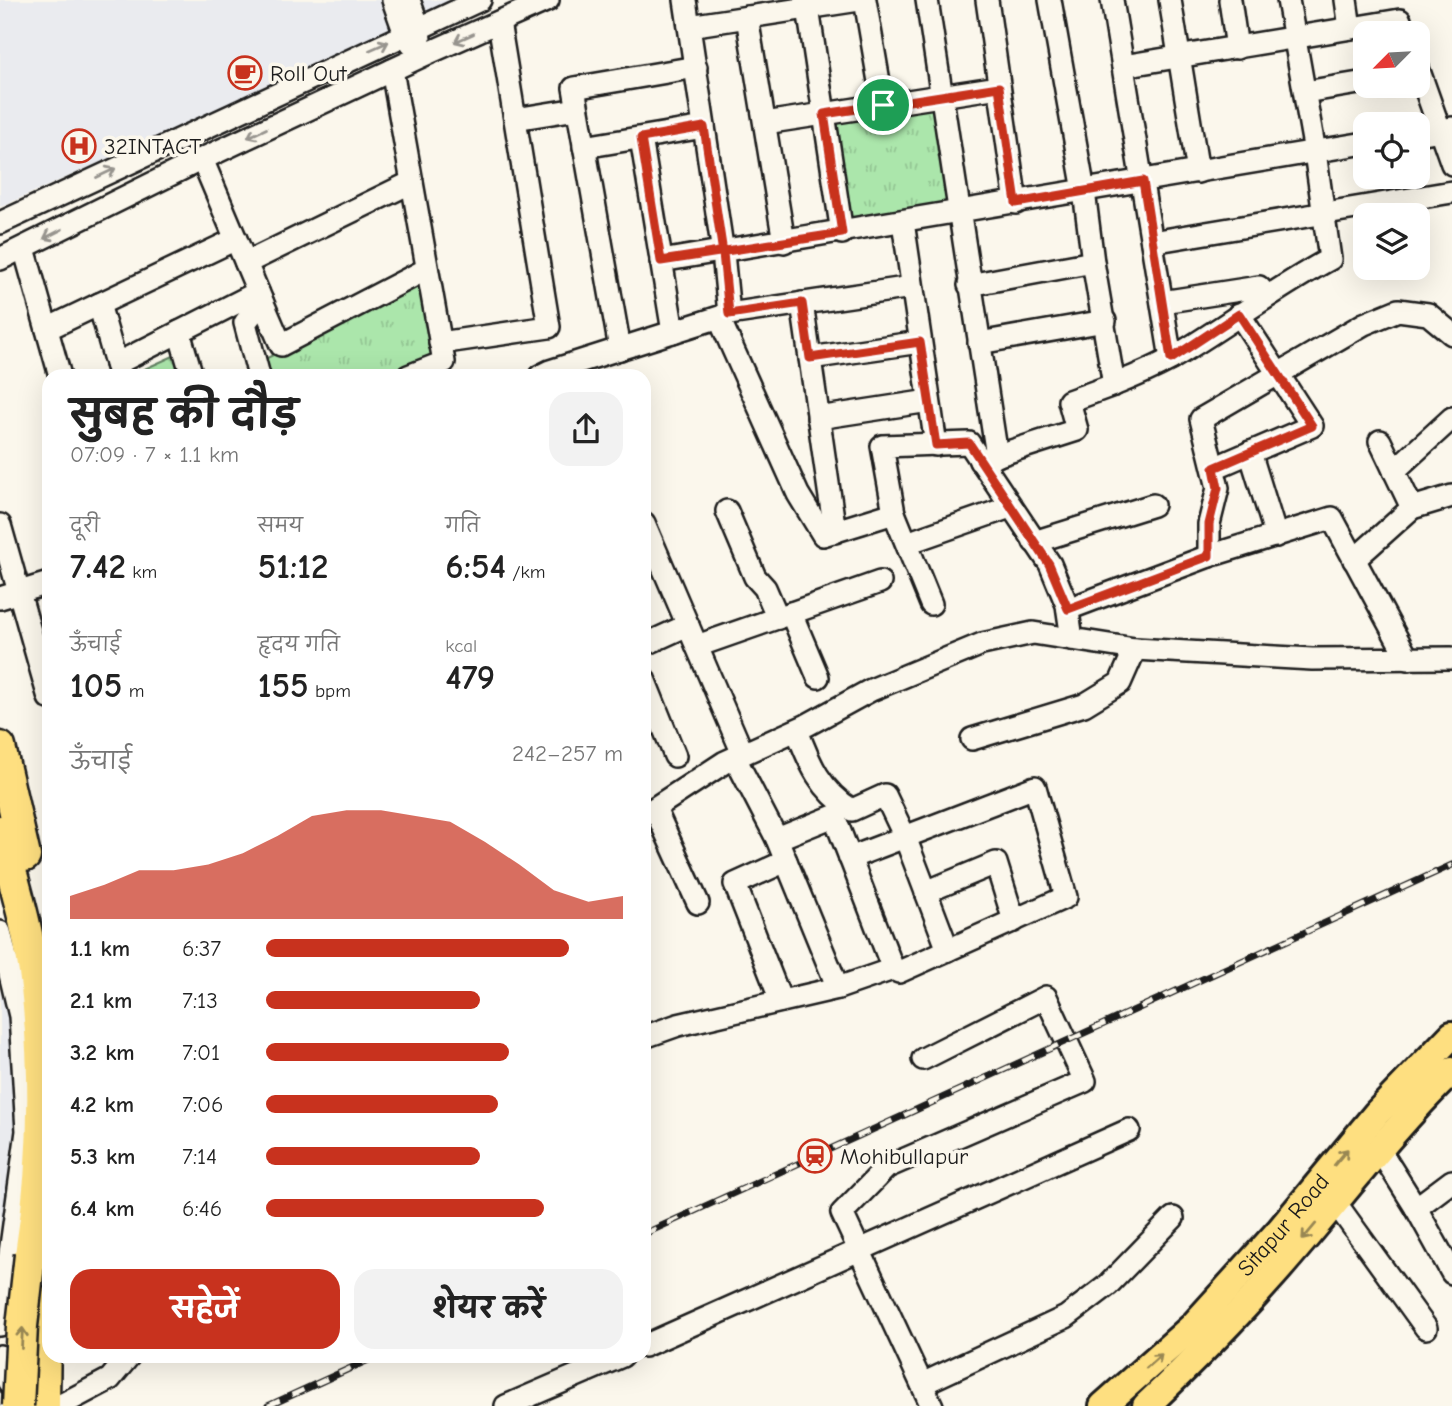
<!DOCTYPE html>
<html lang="hi">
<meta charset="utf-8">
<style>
body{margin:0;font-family:"Comic Neue","Playpen Sans Deva",sans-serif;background:#f2f2f2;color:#222;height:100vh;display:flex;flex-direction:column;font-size:26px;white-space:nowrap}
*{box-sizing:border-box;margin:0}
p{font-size:23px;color:#767676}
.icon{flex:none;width:38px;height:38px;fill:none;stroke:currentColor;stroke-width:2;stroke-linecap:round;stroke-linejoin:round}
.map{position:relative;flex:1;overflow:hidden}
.details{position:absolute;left:42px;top:369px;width:609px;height:994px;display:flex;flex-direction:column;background:#fff;border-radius:21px;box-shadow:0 7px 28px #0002}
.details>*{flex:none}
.needle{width:46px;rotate:246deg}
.controls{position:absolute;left:1353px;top:21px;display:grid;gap:14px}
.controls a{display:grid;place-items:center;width:77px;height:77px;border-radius:14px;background:#fff;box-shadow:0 7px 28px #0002;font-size:35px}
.pin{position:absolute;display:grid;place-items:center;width:60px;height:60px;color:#fff;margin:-30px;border:4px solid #fff;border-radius:50%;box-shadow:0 2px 7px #0007}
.round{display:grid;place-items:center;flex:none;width:74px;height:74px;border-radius:21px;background:#f2f2f2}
.head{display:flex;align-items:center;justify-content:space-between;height:119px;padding:0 28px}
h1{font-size:38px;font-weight:700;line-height:52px}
.figures{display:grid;grid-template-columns:repeat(3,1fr);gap:10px;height:119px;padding:7px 28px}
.figures div{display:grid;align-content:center}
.figures b{font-size:35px;font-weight:700}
.figures small{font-size:19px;font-weight:400}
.figures p{font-size:19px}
.chart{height:196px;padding:14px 28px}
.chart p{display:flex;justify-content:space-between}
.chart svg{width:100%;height:126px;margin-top:7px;fill:#c8321e;opacity:.7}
.button{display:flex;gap:14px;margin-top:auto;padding:14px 28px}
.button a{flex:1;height:80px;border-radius:21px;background:#c8321e;color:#fff;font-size:28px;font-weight:700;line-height:80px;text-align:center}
.button a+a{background:#f2f2f2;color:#222}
ul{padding:0 28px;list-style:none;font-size:23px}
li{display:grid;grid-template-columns:112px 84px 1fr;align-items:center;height:52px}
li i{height:18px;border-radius:9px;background:#c8321e}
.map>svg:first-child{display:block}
.built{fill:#eaebef}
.park{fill:url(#park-tufts);stroke:#648164;stroke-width:2}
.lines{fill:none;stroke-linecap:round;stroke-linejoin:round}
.minor-casing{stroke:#1c1c1c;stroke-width:26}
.major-casing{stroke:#1c1c1c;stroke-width:32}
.highway-casing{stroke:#1c1c1c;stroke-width:35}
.minor{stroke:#fbf7ec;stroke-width:21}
.major{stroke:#fedf80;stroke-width:26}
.highway{stroke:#fedf80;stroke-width:30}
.rail-casing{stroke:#1c1c1c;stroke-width:7}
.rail{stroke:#fbf7ec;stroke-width:4.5;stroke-dasharray:13;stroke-linecap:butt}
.highway-bridge-casing{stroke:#1c1c1c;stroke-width:35;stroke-linecap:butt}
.highway-bridge{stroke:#fedf80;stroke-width:30}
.oneway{stroke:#97948e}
.oneway2{stroke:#988753}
.route-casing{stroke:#fff;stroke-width:14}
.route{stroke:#c8321e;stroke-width:9}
.labels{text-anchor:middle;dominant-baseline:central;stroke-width:7;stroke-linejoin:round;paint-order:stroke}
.poi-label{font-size:23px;fill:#1c1c1c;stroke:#fbf7ec;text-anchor:start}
.street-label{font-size:23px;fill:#1c1c1c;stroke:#fbf7ec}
</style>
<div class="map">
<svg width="1452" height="1406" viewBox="0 0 1452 1406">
<defs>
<pattern id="park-tufts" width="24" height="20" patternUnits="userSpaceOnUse" patternTransform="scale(1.75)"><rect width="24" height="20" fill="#abe6ab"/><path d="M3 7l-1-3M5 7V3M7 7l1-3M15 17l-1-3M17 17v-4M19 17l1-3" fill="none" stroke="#93c593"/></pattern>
</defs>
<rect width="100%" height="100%" fill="#fbf7ec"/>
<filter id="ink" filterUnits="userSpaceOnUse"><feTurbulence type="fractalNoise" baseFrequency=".0143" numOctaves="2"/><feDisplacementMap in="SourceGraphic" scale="14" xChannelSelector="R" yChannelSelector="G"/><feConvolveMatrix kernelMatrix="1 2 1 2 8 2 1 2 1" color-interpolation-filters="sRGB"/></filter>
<g filter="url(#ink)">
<g class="built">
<polygon points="0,0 453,0 101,162 0,207"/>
<polygon points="0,990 12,1030 18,1130 0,1273"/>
</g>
<g class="park">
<polygon points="935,103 951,207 846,223 830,118"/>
<polygon points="421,281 435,358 390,376 270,376 265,359"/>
<polygon points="178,354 184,376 129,376"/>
</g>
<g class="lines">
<defs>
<g id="minor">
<polyline points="393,0 405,34 412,44"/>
<polyline points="409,0 419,28 420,40"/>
<polyline points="685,0 723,253 729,314"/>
<polyline points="865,0 883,105"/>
<polyline points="927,0 997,456"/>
<polyline points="987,0 1016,203"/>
<polyline points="1050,0 1084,191 1093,262 1114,385"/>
<polyline points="1112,0 1171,359"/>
<polyline points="1170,0 1198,172"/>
<polyline points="1230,0 1237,48"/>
<polyline points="1346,0 1350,28"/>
<polyline points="808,8 842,233"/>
<polyline points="747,17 784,242"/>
<polyline points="689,26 859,0"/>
<polyline points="1123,66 1400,20"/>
<polyline points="1418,68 1452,164"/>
<polyline points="392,70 444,362 408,376"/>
<polyline points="1305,92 1365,82"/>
<polyline points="515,119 577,109"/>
<polyline points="765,123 999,87"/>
<polyline points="1418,134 1452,128"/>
<polyline points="641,138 673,332"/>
<polyline points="584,147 704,127"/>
<polyline points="202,159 262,301 245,323 259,376"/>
<polyline points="903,222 936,445"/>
<polyline points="0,223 480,0"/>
<polyline points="1152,242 1452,192"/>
<polyline points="24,248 60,376"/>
<polyline points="0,259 202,159 422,56 548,0"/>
<polyline points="661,261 1365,143"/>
<polyline points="246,263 412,182"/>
<polyline points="969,285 1093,262"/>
<polyline points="262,301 281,345 427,269"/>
<polyline points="1162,302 1259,287 1267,296"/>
<polyline points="802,303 835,532"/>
<polyline points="99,304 119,374"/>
<polyline points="719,318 798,494 823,535 894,513"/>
<polyline points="47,329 236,239"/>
<polyline points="179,332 192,376"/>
<polyline points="440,343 549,327 499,22"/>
<polyline points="979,343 1105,321"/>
<polyline points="620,349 574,88 696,67"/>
<polyline points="810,358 920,342"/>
<polyline points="116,364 258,292"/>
<polyline points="540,376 550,371 729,314 912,287"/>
<polyline points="818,418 929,401"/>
<polyline points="1380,441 1412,508"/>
<polyline points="1250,452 1276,536"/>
<path d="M 980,461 L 1077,430 L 1069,401 C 1103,389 1137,377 1169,360 C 1224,328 1274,289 1330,259 L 1315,152 L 1288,0"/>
<polyline points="1214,468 1312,426 1239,314"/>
<polyline points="1394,471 1452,418"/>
<polyline points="727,511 755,577 765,588 778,618"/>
<polyline points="644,523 743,754"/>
<polyline points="0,525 49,698"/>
<polyline points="1034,542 1153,505"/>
<polyline points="907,543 1010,507"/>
<polyline points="1209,556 1209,524 1218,488 1201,419 1364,324 1398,310 1428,314 1452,334"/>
<polyline points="1354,560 1412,508 1452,496"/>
<polyline points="0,598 49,583"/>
<polyline points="931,604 894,513 882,446 969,443 1050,564 1067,605 1072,639"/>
<polyline points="1068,609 1209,556 1332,518 1408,659"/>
<polyline points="791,613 818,677"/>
<polyline points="644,645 688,625"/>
<polyline points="697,646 880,582"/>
<polyline points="644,679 675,756"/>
<path d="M 797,730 C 809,763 821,791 852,810 L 885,795 L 905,837 L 948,950"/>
<polyline points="972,739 1084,705 1120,683 1135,649"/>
<polyline points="735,758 777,839 838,988"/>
<polyline points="655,809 698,903"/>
<polyline points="644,815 725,762 807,725 871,690 982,644 1033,633 1135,649 1312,659 1452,658"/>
<polyline points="777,839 834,816 893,969"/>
<polyline points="926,892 996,863 1014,921"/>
<polyline points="0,932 20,1016 27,1131 0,1325"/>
<polyline points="781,1001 735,884 786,861"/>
<polyline points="644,1037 678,1025 838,988 893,969 899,972 1066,897 1035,787 850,858"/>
<polyline points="923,1059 1046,997 1085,1081 887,1167 842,1213 932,1406"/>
<polyline points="1379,1149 1416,1208 1452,1181"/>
<polyline points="1335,1202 1426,1328"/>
<polyline points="1416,1208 1452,1273"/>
<polyline points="644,1346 1129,1130"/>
<path d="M 0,1356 C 1,1371 9,1385 20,1395"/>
<polyline points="922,1384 1066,1317 1108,1285 1173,1218"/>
<polyline points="59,1406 110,1379 129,1356"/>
<polyline points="506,1406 622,1356"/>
</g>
<g id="major">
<path id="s1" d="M 1103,1406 L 1192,1327 L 1280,1230 L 1377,1113 L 1452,1035"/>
<path d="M 1146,1406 C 1189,1365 1230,1324 1269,1280 C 1331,1211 1385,1136 1452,1071"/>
</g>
<g id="highway">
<polyline points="0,747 25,856"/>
<path d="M 0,831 C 14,882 30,934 36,987 C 46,1076 44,1166 30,1255"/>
<polyline points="44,1406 45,1328 49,1302"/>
</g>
</defs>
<use href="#minor" class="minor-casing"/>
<use href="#major" class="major-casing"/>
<use href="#highway" class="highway-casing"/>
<use href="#minor" class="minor"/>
<use href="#major" class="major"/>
<use href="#highway" class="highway"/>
<defs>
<g id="rail">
<polyline points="644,1234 1452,865"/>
<polyline points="268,1406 377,1356"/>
</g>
</defs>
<use href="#rail" class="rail-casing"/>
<use href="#rail" class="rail"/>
<defs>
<polyline id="highway-bridge" points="18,1406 22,1326 30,1255"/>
</defs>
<use href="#highway-bridge" class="highway-bridge-casing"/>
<use href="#highway-bridge" class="highway-bridge"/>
</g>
<defs><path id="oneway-shaft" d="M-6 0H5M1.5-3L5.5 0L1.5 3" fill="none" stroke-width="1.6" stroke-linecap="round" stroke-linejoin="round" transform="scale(1.75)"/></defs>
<g class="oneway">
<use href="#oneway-shaft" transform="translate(464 38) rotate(156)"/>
<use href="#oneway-shaft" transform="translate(379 46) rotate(-24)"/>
<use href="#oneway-shaft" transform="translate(257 133) rotate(155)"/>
<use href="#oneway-shaft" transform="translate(106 173) rotate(-25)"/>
<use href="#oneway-shaft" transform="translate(53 234) rotate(153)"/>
</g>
<g class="oneway2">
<use href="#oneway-shaft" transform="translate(1341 1157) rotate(-50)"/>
<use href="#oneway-shaft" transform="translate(1309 1232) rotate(130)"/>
<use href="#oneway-shaft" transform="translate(22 1338) rotate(-87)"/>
<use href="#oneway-shaft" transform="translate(1154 1361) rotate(-42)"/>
</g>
</g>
<g class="lines" filter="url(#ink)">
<defs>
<polyline id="route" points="883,105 824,114 842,233 661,261 641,138 704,127 723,253 729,314 802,303 810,358 920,342 936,445 969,443 1049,564 1068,609 1209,556 1209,524 1218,488 1214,468 1312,426 1239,314 1171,359 1143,181 1016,203 999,87 883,105"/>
</defs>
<use href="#route" class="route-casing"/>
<use href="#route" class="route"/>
</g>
<defs>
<symbol id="cafe-ring" viewBox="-11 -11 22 22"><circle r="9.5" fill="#fbf7ec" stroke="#c8321e" stroke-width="1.5"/><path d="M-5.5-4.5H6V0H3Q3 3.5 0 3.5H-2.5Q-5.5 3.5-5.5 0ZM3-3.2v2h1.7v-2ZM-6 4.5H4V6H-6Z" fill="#c8321e"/></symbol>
<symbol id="hospital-ring" viewBox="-11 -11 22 22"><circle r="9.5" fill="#fbf7ec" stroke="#c8321e" stroke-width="1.5"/><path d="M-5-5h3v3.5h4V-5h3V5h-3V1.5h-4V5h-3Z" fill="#c8321e"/></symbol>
<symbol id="station-ring" viewBox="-11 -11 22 22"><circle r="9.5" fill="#fbf7ec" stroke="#c8321e" stroke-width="1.5"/><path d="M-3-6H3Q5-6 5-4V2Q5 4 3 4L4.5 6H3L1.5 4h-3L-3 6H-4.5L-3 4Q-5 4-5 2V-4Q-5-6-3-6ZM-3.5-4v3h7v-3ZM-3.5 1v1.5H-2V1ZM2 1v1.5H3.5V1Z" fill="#c8321e"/></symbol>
</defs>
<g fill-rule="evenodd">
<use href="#cafe-ring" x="226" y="54" width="38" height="38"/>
<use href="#hospital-ring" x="60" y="127" width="38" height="38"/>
<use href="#station-ring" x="796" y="1137" width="38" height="38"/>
</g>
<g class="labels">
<g class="poi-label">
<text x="270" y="73">Roll Out</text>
<text x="104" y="146">32INTACT</text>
<text x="840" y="1156">Mohibullapur</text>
</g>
<g class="street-label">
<text stroke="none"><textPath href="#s1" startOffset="256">Sitapur Road</textPath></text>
</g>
</g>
</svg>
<div class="controls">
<a><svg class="needle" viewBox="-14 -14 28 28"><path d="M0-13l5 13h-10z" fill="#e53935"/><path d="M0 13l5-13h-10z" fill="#767676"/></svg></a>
<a><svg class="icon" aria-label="locate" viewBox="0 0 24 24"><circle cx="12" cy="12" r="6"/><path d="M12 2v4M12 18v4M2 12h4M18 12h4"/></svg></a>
<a><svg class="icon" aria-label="layers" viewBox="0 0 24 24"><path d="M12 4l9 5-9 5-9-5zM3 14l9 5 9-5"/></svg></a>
</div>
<div class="pin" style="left:883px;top:105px;background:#1e9e55"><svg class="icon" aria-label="arrive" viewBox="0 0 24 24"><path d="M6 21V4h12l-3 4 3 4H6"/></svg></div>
<section class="details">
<div class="head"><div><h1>सुबह की दौड़</h1><p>07:09 · 7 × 1.1 km</p></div><a class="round"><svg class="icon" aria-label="share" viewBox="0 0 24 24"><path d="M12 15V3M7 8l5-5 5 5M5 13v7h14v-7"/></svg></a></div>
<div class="figures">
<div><p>दूरी</p><b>7.42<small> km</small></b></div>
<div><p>समय</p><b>51:12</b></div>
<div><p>गति</p><b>6:54<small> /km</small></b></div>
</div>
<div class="figures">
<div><p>ऊँचाई</p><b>105<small> m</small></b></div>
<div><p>हृदय गति</p><b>155<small> bpm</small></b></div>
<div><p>kcal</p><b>479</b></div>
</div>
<div class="chart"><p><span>ऊँचाई</span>242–257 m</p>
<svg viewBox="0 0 160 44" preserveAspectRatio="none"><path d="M0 44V36L10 32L20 27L30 27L40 25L50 21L60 15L70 8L80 6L90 6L100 8L110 10L120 17L130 25L140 34L150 38L160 36V44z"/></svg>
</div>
<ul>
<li><b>1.1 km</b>6:37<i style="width:85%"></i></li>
<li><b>2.1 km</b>7:13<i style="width:60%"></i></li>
<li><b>3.2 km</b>7:01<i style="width:68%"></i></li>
<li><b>4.2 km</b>7:06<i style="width:65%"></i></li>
<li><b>5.3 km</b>7:14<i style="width:60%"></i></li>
<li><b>6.4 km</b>6:46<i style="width:78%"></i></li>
</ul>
<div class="button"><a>सहेजें</a><a>शेयर करें</a></div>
</section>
</div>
